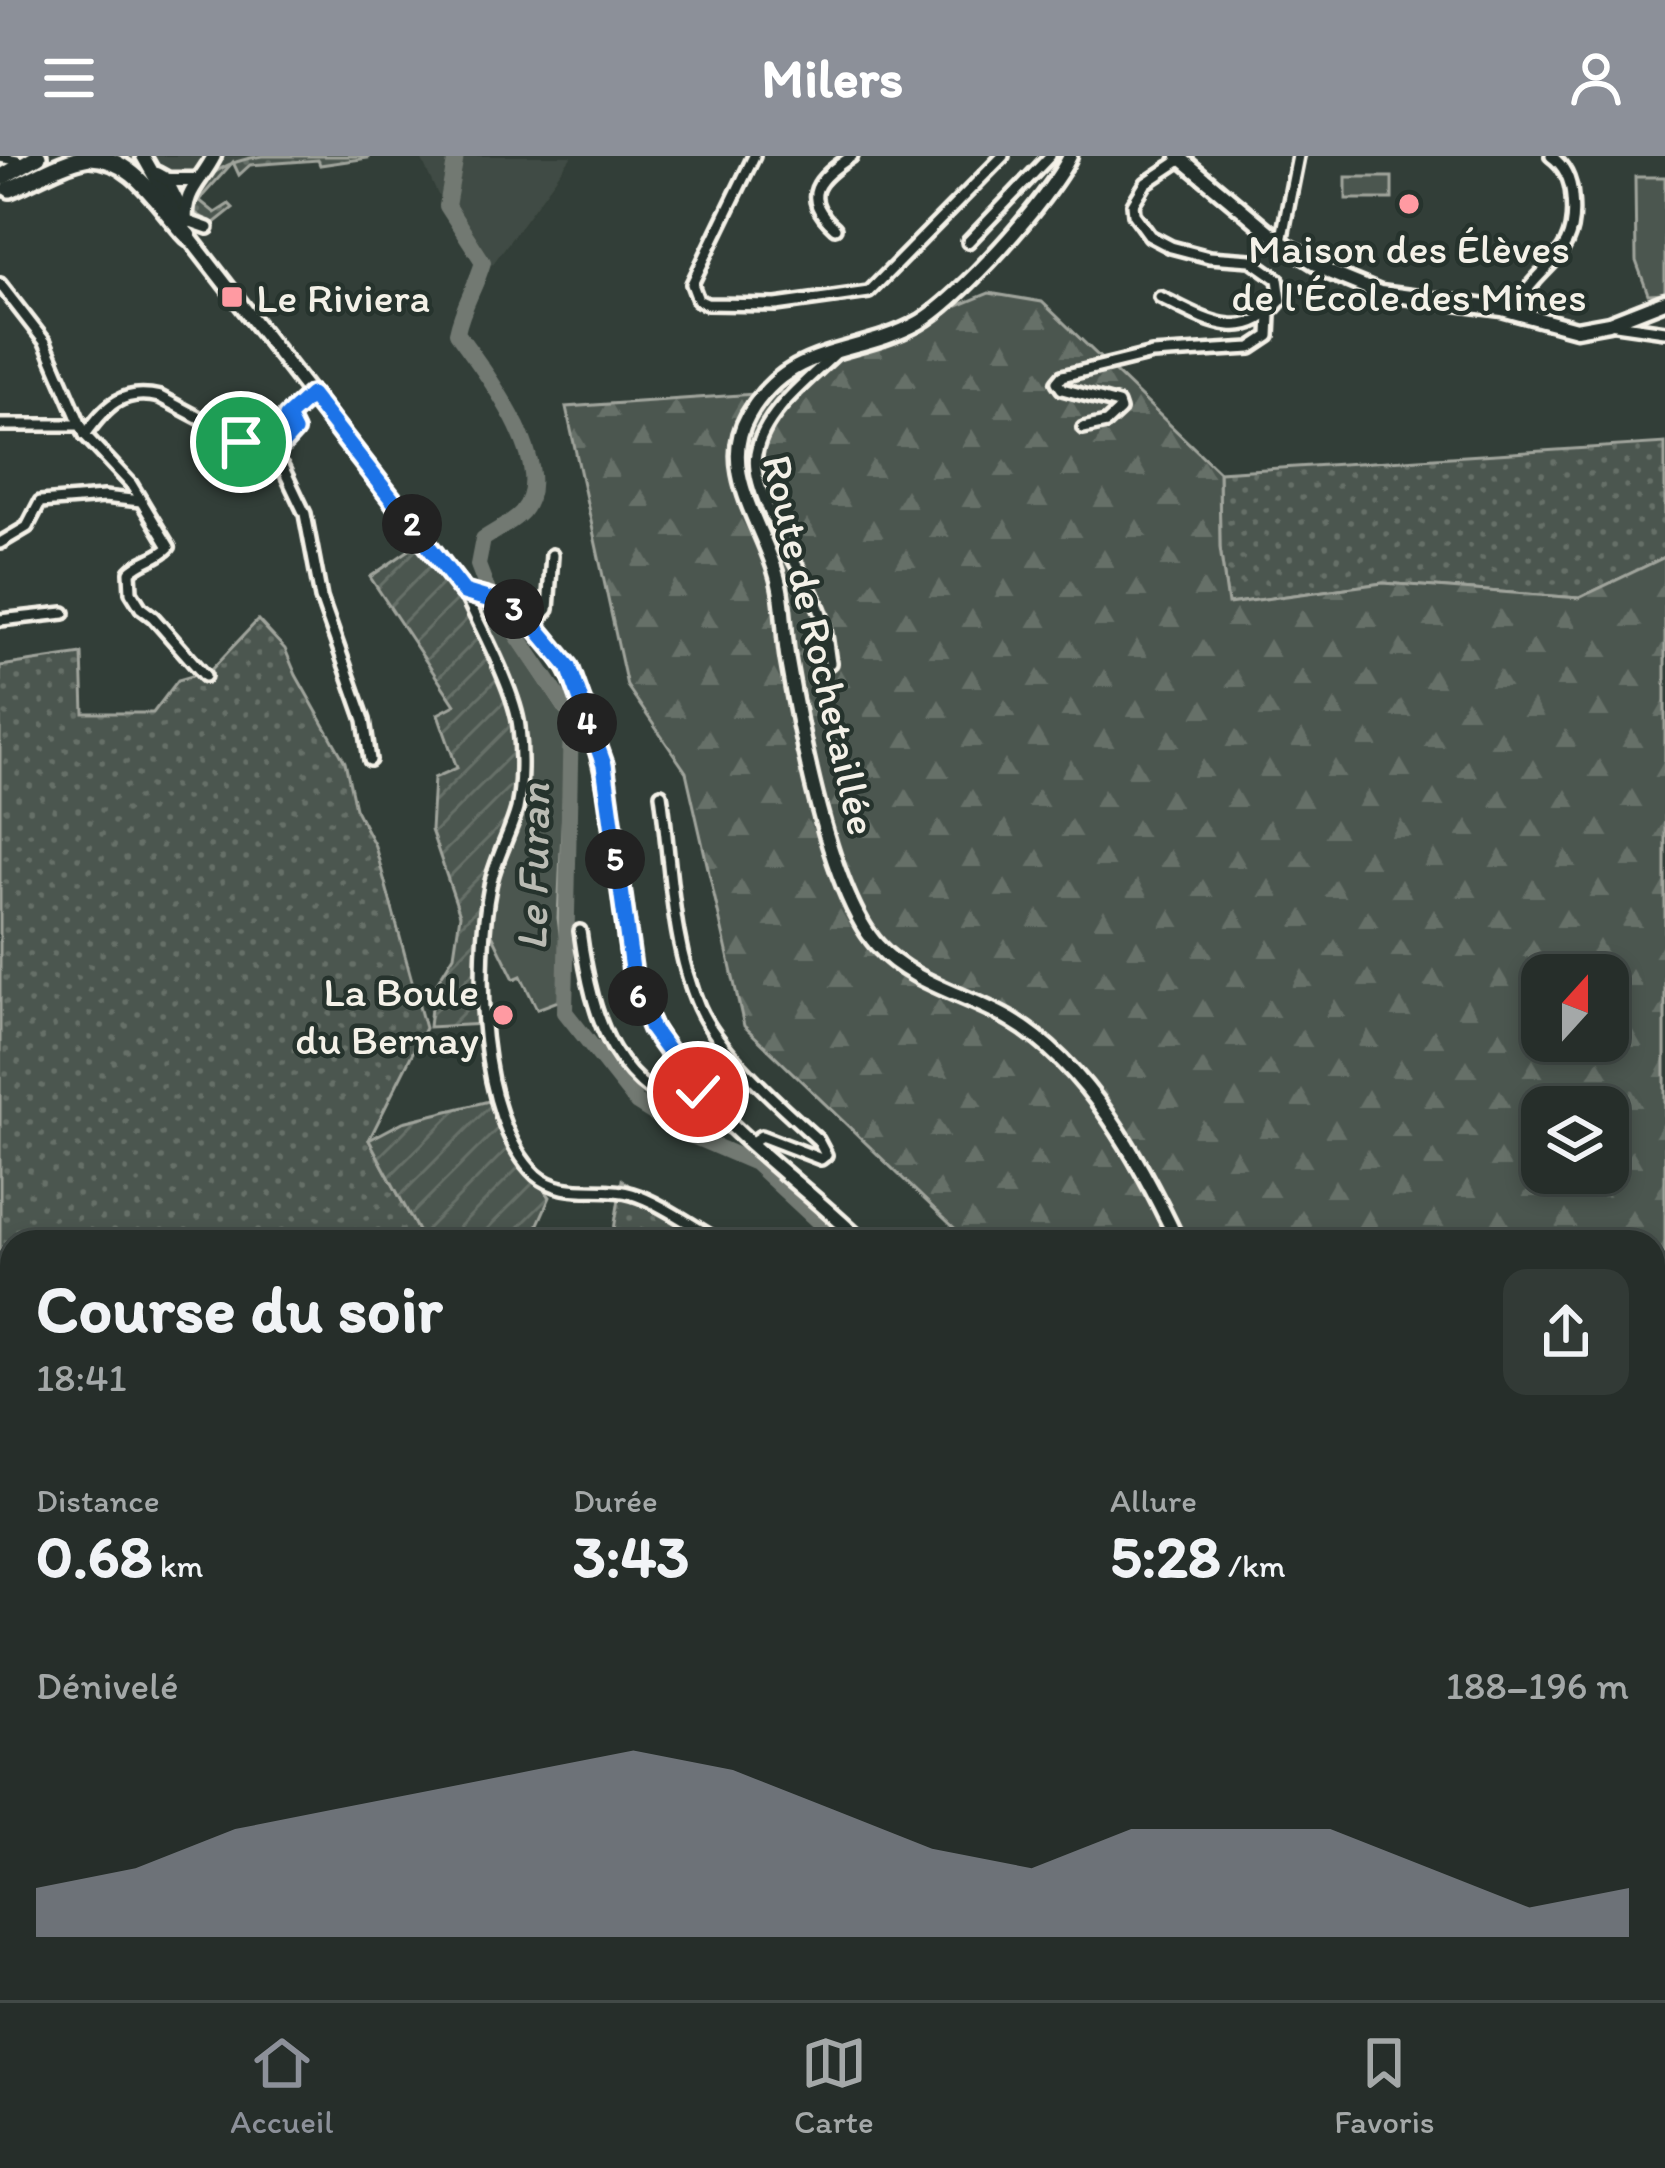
<!DOCTYPE html>
<html lang="fr">
<meta charset="utf-8">
<style>
body{margin:0;font-family:Itim,sans-serif;background:#323a36;color:#f1f3f6;height:100vh;display:flex;flex-direction:column;font-size:45px;white-space:nowrap}
*{box-sizing:border-box;margin:0}
p{font-size:39px;color:#a4a8a8}
.icon{flex:none;width:66px;height:66px;fill:none;stroke:currentColor;stroke-width:2;stroke-linecap:round;stroke-linejoin:round}
.map{position:relative;flex:1;overflow:hidden}
.drawer{position:absolute;left:0px;top:1074px;width:1665px;height:771px;display:flex;flex-direction:column;background:#262e2a;border-radius:36px 36px 0 0;box-shadow:0 6px 18px #0003,0 0 0 3px #424a47}
.drawer>*{flex:none}
.needle{width:78px;rotate:21deg}
.buttons{position:absolute;left:1521px;top:798px;display:grid;gap:24px}
.buttons a{display:grid;place-items:center;width:108px;height:108px;border-radius:24px;background:#262e2a;box-shadow:0 6px 18px #0003,0 0 0 3px #424a47;font-size:60px}
.pin{position:absolute;display:grid;place-items:center;width:102px;height:102px;color:#fff;margin:-51px;border:6px solid #fff;border-radius:50%;box-shadow:0 3px 12px #0007}
.km{position:absolute;width:60px;height:60px;margin:-30px;border-radius:50%;background:#222;color:#fff;font-size:33px;line-height:60px;text-align:center}
.round{display:grid;place-items:center;flex:none;width:126px;height:126px;border-radius:24px;background:#323a36}
.head{display:flex;align-items:center;justify-content:space-between;height:204px;padding:0 36px}
h1{font-size:66px;font-weight:800;line-height:90px}
.stats{display:grid;grid-template-columns:repeat(3,1fr);gap:18px;height:204px;padding:12px 36px}
.stats div{display:grid;align-content:center}
.stats b{font-size:60px;font-weight:800}
.stats small{font-size:33px;font-weight:400}
.stats p{font-size:33px}
.chart{height:336px;padding:24px 36px}
.chart p{display:flex;justify-content:space-between}
.chart svg{width:100%;height:216px;margin-top:12px;fill:#8c9099;opacity:.7}
header{display:flex;justify-content:space-between;align-items:center;height:156px;padding:0 36px;background:#8c9099;color:#fff;font-size:54px;font-weight:800}
.tabs{display:flex;justify-content:space-around;align-items:center;height:168px;border-top:3px solid #424a47;background:#262e2a;font-size:33px;color:#a4a8a8}
.tabs a{display:grid;justify-items:center;gap:6px}
.tabs .selected{color:#8c9099}
.map>svg:first-child{display:block}
.built{fill:#404b44}
.grass{fill:url(#grass-dots);stroke:#a0a49c;stroke-width:3}
.forest{fill:url(#forest-firs);stroke:#a0a49c;stroke-width:3;fill-rule:evenodd}
.park{fill:#4c564f;stroke:#a0a49c;stroke-width:3}
.garden{fill:url(#garden-furrows);stroke:#a0a49c;stroke-width:3}
.lines{fill:none;stroke-linecap:round;stroke-linejoin:round}
.river{stroke:#727972;stroke-width:16}
.street-casing{stroke:#f4f1e8;stroke-width:18}
.secondary-casing{stroke:#f4f1e8;stroke-width:21}
.highway-casing{stroke:#f4f1e8;stroke-width:24}
.street{stroke:#26332d;stroke-width:9}
.secondary{stroke:#26332d;stroke-width:12}
.highway{stroke:#26332d;stroke-width:15}
.route-casing{stroke:#fff;stroke-width:24}
.route{stroke:#1a73e8;stroke-width:15}
.poi-dot{fill:#ff9aa2;stroke:#26332d;stroke-width:4.5}
.labels{text-anchor:middle;dominant-baseline:central;stroke-width:9;stroke-linejoin:round;paint-order:stroke}
.poi-label{font-size:42px;fill:#f4f1e8;stroke:#26332d}
.street-label{font-size:42px;fill:#f4f1e8;stroke:#26332d}
.water-label{font-size:45px;font-style:italic;fill:#babbb3;stroke:#26332d}
</style>
<header><svg class="icon" aria-label="menu" viewBox="0 0 24 24"><path d="M4 6h16M4 12h16M4 18h16"/></svg>Milers<svg class="icon" aria-label="person" viewBox="0 0 24 24"><circle cx="12" cy="8" r="4"/><path d="M4 21q1-7 8-7t8 7"/></svg></header>
<div class="map">
<svg width="1665" height="1844" viewBox="0 0 1665 1844">
<defs>
<pattern id="grass-dots" width="8" height="8" patternUnits="userSpaceOnUse" patternTransform="scale(3)"><rect width="8" height="8" fill="#4c564f"/><path d="M2 2h.1M6 6h.1" fill="none" stroke="#666f68" stroke-width="1.8" stroke-linecap="round"/></pattern>
<pattern id="forest-firs" width="22" height="20" patternUnits="userSpaceOnUse" patternTransform="scale(3)"><rect width="22" height="20" fill="#4c564f"/><path d="M5 1l3.5 6h-7zM16 11l3.5 6h-7z" fill="#666f68"/></pattern>
<pattern id="garden-furrows" width="10" height="10" patternUnits="userSpaceOnUse" patternTransform="scale(3)"><rect width="10" height="10" fill="#4c564f"/><path d="M-1 1l2-2M0 10L10 0M9 11l2-2" fill="none" stroke="#666f68"/></pattern>
</defs>
<rect width="100%" height="100%" fill="#323e38"/>
<filter id="ink" filterUnits="userSpaceOnUse"><feTurbulence type="fractalNoise" baseFrequency=".00833" numOctaves="2"/><feDisplacementMap in="SourceGraphic" scale="24" xChannelSelector="R" yChannelSelector="G"/><feConvolveMatrix kernelMatrix="1 2 1 2 8 2 1 2 1" color-interpolation-filters="sRGB"/></filter>
<g filter="url(#ink)">
<g class="built">
<polygon points="118,0 262,0 223,9 172,72"/>
<polygon points="420,0 572,0 492,109 451,46 438,39"/>
</g>
<g class="grass">
<path d="M 262,0 L 368,0 L 368,2 L 320,9 L 318,4 L 250,9 L 239,19 L 233,6 L 199,44 L 215,57 L 229,48 L 233,52 L 213,68 L 192,55 C 198,17 229,5 262,0 Z"/>
<polygon points="1665,287 1665,401 1579,442 1383,427 1228,448 1220,392 1219,316"/>
<polygon points="258,464 285,493 296,519 345,606 355,652 375,690 425,872 369,984 424,1086 12,1086 12,1605 0,1568 0,510 82,498 84,557 153,557 178,524 210,515"/>
<polygon points="622,1024 703,1086 612,1086"/>
<polygon points="1653,1617 1665,1624 1665,1815 1655,1839 1632,1833 1653,1833"/>
<polygon points="191,1833 1258,1833 1238,1844 206,1844"/>
</g>
<g class="forest">
<path d="M 989,137 L 1042,146 L 1219,316 L 1220,392 L 1228,448 L 1383,427 L 1579,442 L 1665,401 L 1665,1624 L 1653,1617 L 1653,1086 L 969,1086 L 744,870 L 686,616 L 627,530 L 566,251 L 786,236 L 861,189 ZM 1542,819 L 1608,819 L 1608,885 L 1542,885 ZM 1542,951 L 1608,951 L 1608,1017 L 1542,1017 Z"/>
<polygon points="0,1568 12,1605 12,1833 191,1833 206,1844 0,1844"/>
<polygon points="1665,1815 1665,1844 1238,1844 1258,1833 1632,1833 1654,1839"/>
</g>
<g class="park">
<rect x="1346" y="21" width="46" height="22"/>
<polygon points="1635,21 1665,21 1665,137 1648,138 1636,105"/>
<polygon points="484,447 489,448 567,565 558,762 563,800 561,844 537,853 521,820 514,823 487,768 491,735 522,645 521,563 479,452"/>
</g>
<g class="garden">
<path d="M 421,386 C 478,460 529,554 513,650 C 509,674 495,697 488,720 C 474,767 480,819 484,868 L 429,871 L 433,833 L 454,799 L 460,759 L 431,674 L 434,622 L 457,612 L 438,558 L 455,549 L 370,421 Z"/>
<polygon points="489,945 514,996 550,1041 530,1086 424,1086 369,984 403,966"/>
</g>
<g class="lines">
<g class="river">
<path d="M 456,0 L 447,50 L 483,106 C 476,131 462,151 457,177 C 483,213 560,311 522,356 C 513,366 495,375 483,383 L 478,409 L 489,438 L 571,559 L 565,856 L 637,947 L 685,977 L 755,1007 L 840,1086"/>
<polyline points="1653,1700 1665,1702"/>
</g>
<defs>
<g id="street">
<polyline points="754,0 692,128 698,144 707,148 776,149 869,136 1003,0"/>
<polyline points="0,1 17,4"/>
<polyline points="168,24 185,58"/>
<polyline points="185,64 208,72"/>
<path d="M 835,72 C 799,40 818,23 852,0"/>
<polyline points="968,86 1050,0"/>
<polyline points="1281,86 1298,0"/>
<path d="M 0,128 L 45,186 L 85,279 L 131,328 L 169,391 C 158,403 141,404 130,416 L 131,436 L 141,452 L 153,461 L 205,520"/>
<path d="M 1160,141 C 1203,162 1244,191 1281,144 L 1278,123 L 1251,104 L 1209,101 L 1171,91 L 1150,80 L 1134,58 L 1133,48 L 1146,27 L 1182,3"/>
<path d="M 1515,155 C 1537,105 1579,107 1572,41 C 1571,24 1565,10 1551,0"/>
<polyline points="1609,167 1665,175"/>
<polyline points="0,269 81,269"/>
<polyline points="1083,272 1106,267 1120,254 1118,248 1062,233 1057,226 1062,220 1152,198 1251,192 1269,180 1270,158"/>
<path d="M 85,279 C 106,250 122,232 160,241 L 271,300 L 283,312 L 305,358 L 321,442 L 364,564 L 370,604"/>
<polyline points="271,300 294,275 287,261 311,239"/>
<polyline points="0,387 27,371 40,346 104,341 141,345"/>
<path d="M 464,436 C 480,471 515,535 519,571 C 522,596 522,628 517,653 C 510,679 495,704 490,730 C 475,805 477,963 536,1019 C 563,1043 601,1029 632,1038 C 659,1046 695,1072 721,1086"/>
<polyline points="0,464 64,457"/>
<polyline points="534,469 548,453 552,399"/>
<path d="M 830,507 C 827,489 826,468 819,452 C 803,416 749,336 756,298 C 763,257 808,224 836,197"/>
<path d="M 661,638 C 671,707 671,787 699,851 C 720,898 780,949 818,984 L 826,999 L 821,1003 L 761,980 L 752,986"/>
<path d="M 580,775 C 593,870 614,933 711,966 L 723,961"/>
<polyline points="1653,1601 1665,1602"/>
<polyline points="0,1603 12,1624"/>
<polyline points="274,1833 300,1844"/>
</g>
<g id="secondary">
<path d="M 143,0 L 188,80 L 464,436 C 479,439 496,442 509,450 C 610,511 613,696 629,801 C 653,931 774,1000 862,1086"/>
<path d="M 1070,0 C 1050,42 959,144 918,167 C 856,201 789,187 748,260 C 717,315 765,371 778,424 C 785,450 783,478 788,505 C 800,576 830,736 877,789 C 912,828 967,838 1011,864 C 1089,910 1141,1007 1178,1086"/>
<polyline points="1178,0 1281,86 1331,117 1380,137 1502,153 1576,173 1609,167 1665,145"/>
<polyline points="157,18 168,24 196,24"/>
<path d="M 186,67 C 183,35 201,26 214,0"/>
<polyline points="1653,1407 1665,1407"/>
<polyline points="1653,1637 1665,1634"/>
</g>
<g id="highway">
<polyline points="0,22 38,0"/>
<path d="M 10,33 C 34,23 63,5 89,1 C 134,0 161,53 188,80"/>
</g>
</defs>
<use href="#street" class="street-casing"/>
<use href="#secondary" class="secondary-casing"/>
<use href="#highway" class="highway-casing"/>
<use href="#street" class="street"/>
<use href="#secondary" class="secondary"/>
<use href="#highway" class="highway"/>
</g>
</g>
<g class="lines" filter="url(#ink)">
<defs>
<polyline id="route" points="241,286 271,300 294,275 287,261 311,239 464,436 510,450 534,469 569,511 604,609 634,828 652,873 698,936"/>
</defs>
<use href="#route" class="route-casing"/>
<use href="#route" class="route"/>
</g>
<g class="poi-dot">
<circle cx="1409" cy="48" r="12"/>
<rect x="220" y="129" width="24" height="24" rx="6"/>
<circle cx="503" cy="859" r="12"/>
</g>
<g class="labels">
<g class="poi-label">
<text x="1409" y="92">Maison des Élèves<tspan x="1409" dy="48">de l'École des Mines</tspan></text>
<text x="256" y="141" text-anchor="start">Le Riviera</text>
<text x="479" y="835" text-anchor="end">La Boule<tspan x="479" dy="48">du Bernay</tspan></text>
</g>
<g class="street-label">
<text transform="translate(820 489) rotate(77)">Route de Rochetaillée</text>
</g>
<g class="water-label">
<text transform="translate(532 711) rotate(-89)">Le Furan</text>
</g>
</g>
</svg>
<div class="buttons">
<a><svg class="needle" viewBox="-14 -14 28 28"><path d="M0-13l5 13h-10z" fill="#e53935"/><path d="M0 13l5-13h-10z" fill="#a4a8a8"/></svg></a>
<a><svg class="icon" aria-label="layers" viewBox="0 0 24 24"><path d="M12 4l9 5-9 5-9-5zM3 14l9 5 9-5"/></svg></a>
</div>
<div class="pin" style="left:241px;top:286px;background:#1e9e55"><svg class="icon" aria-label="arrive" viewBox="0 0 24 24"><path d="M6 21V4h12l-3 4 3 4H6"/></svg></div>
<div class="pin" style="left:698px;top:936px;background:#d93025"><svg class="icon" aria-label="check" viewBox="0 0 24 24"><path d="M5 12l5 5 9-10"/></svg></div>
<b class="km" style="left:412px;top:368px">2</b>
<b class="km" style="left:514px;top:453px">3</b>
<b class="km" style="left:587px;top:567px">4</b>
<b class="km" style="left:615px;top:703px">5</b>
<b class="km" style="left:638px;top:840px">6</b>
<section class="drawer">
<div class="head"><div><h1>Course du soir</h1><p>18:41</p></div><a class="round"><svg class="icon" aria-label="share" viewBox="0 0 24 24"><path d="M12 15V3M7 8l5-5 5 5M5 13v7h14v-7"/></svg></a></div>
<div class="stats">
<div><p>Distance</p><b>0.68<small> km</small></b></div>
<div><p>Durée</p><b>3:43</b></div>
<div><p>Allure</p><b>5:28<small> /km</small></b></div>
</div>
<div class="chart"><p><span>Dénivelé</span>188–196 m</p>
<svg viewBox="0 0 160 44" preserveAspectRatio="none"><path d="M0 44V34L10 30L20 22L30 18L40 14L50 10L60 6L70 10L80 18L90 26L100 30L110 22L120 22L130 22L140 30L150 38L160 34V44z"/></svg>
</div>
</section>
</div>
<nav class="tabs">
<a class="selected"><svg class="icon" aria-label="home" viewBox="0 0 24 24"><path d="M3 11l9-7 9 7M6 9v11h12V9"/></svg>Accueil</a>
<a><svg class="icon" aria-label="map" viewBox="0 0 24 24"><path d="M3 6l6-2 6 2 6-2v14l-6 2-6-2-6 2zM9 4v14M15 6v14"/></svg>Carte</a>
<a><svg class="icon" aria-label="saved" viewBox="0 0 24 24"><path d="M7 4h10v16l-5-4-5 4z"/></svg>Favoris</a>
</nav>
